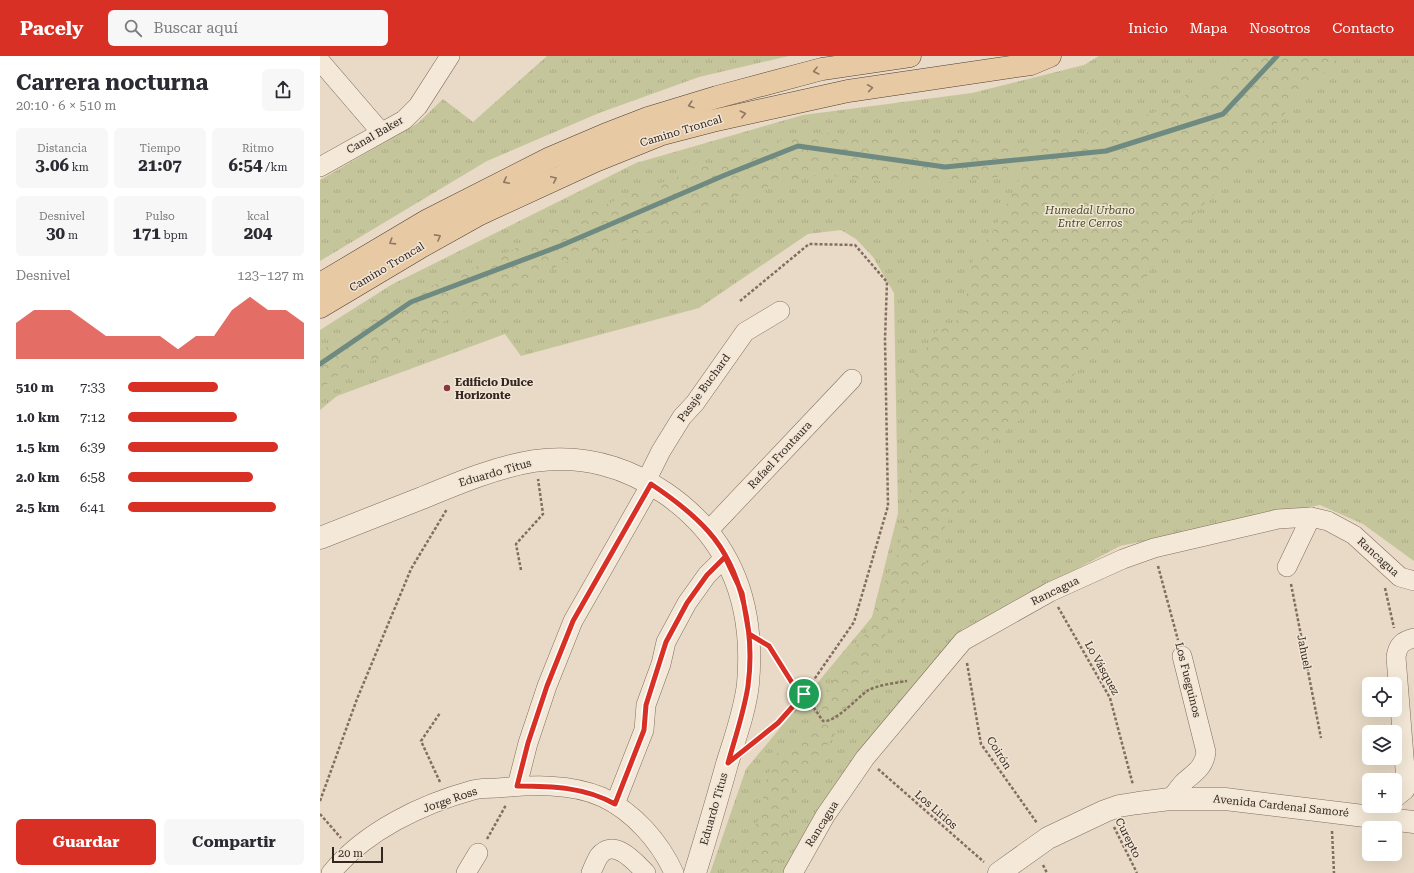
<!DOCTYPE html>
<html lang="es">
<meta charset="utf-8">
<style>
body{margin:0;font-family:"Roboto Serif",serif;background:#f7f7f7;color:#2b2b33;height:100vh;display:flex;flex-direction:column;font-size:15px;white-space:nowrap}
*{box-sizing:border-box;margin:0}
p{font-size:13px;color:#7c7c81}
.icon{flex:none;width:22px;height:22px;fill:none;stroke:currentColor;stroke-width:2;stroke-linecap:round;stroke-linejoin:round}
.map{position:relative;flex:1;overflow:hidden}
.panel{display:flex;flex-direction:column;background:#fff;width:320px}
.panel>*{flex:none}
.buttons{position:absolute;left:1042px;top:621px;display:grid;gap:8px}
.buttons a{display:grid;place-items:center;width:40px;height:40px;border-radius:6px;background:#fff;box-shadow:0 4px 16px #0002;font-size:20px}
.scale{position:absolute;left:12px;bottom:10px;width:51px;box-sizing:border-box;padding-left:4px;border:2px solid #342720;border-top:0;font-size:11px;line-height:14px;white-space:nowrap;color:#342720;-webkit-text-stroke:3px #f1e5d5;paint-order:stroke}
.pin{position:absolute;display:grid;place-items:center;width:34px;height:34px;color:#fff;margin:-17px;border:2px solid #fff;border-radius:50%;box-shadow:0 1px 4px #0007}
.round{display:grid;place-items:center;flex:none;width:42px;height:42px;border-radius:6px;background:#f7f7f7}
.headline{display:flex;align-items:center;justify-content:space-between;height:68px;padding:0 16px}
h1{font-size:22px;font-weight:700;line-height:30px}
.metrics{display:grid;grid-template-columns:repeat(3,1fr);gap:6px;height:68px;padding:4px 16px}
.metrics div{display:grid;align-content:center;border-radius:6px;background:#f7f7f7;text-align:center}
.metrics b{font-size:17px;font-weight:700}
.metrics small{font-size:11px;font-weight:400}
.metrics p{font-size:11px}
.chart{height:112px;padding:8px 16px}
.chart p{display:flex;justify-content:space-between}
.chart svg{width:100%;height:72px;margin-top:4px;fill:#d93025;opacity:.7}
.button{display:flex;gap:8px;margin-top:auto;padding:8px 16px}
.button a{flex:1;height:46px;border-radius:6px;background:#d93025;color:#fff;font-size:16px;font-weight:700;line-height:46px;text-align:center}
.button a+a{background:#f7f7f7;color:#2b2b33}
ul{padding:0 16px;list-style:none;font-size:13px}
li{display:grid;grid-template-columns:64px 48px 1fr;align-items:center;height:30px}
li i{height:10px;border-radius:5px;background:#d93025}
header{display:flex;align-items:center;gap:24px;box-sizing:border-box;height:56px;padding:0 20px;background:#d93025;color:#fff}
header strong{font-size:19px}
nav{display:flex;gap:22px;margin-inline-start:auto;font-size:14px}
.search{width:280px;height:36px;background:#f7f7f7;display:flex;align-items:center;gap:10px;box-sizing:border-box;padding:0 14px;border-radius:6px;color:#7c7c81;font-size:15px}
main{display:flex;flex:1;min-height:0}
.map>svg:first-child{display:block}
.grass{fill:url(#grass-tufts)}
.park{fill:url(#park-crowns)}
.lines{fill:none;stroke-linecap:round;stroke-linejoin:round}
.stream{stroke:#6f8a80;stroke-width:5}
.minor-casing{stroke:#826d5e;stroke-width:20}
.tertiary-casing{stroke:#826d5e;stroke-width:23}
.primary-casing{stroke:#503c32;stroke-width:23}
.path{stroke:#826d5e;stroke-width:2.5;stroke-dasharray:3 2;stroke-linecap:butt}
.minor{stroke:#f4e9d8;stroke-width:19}
.tertiary{stroke:#f4e9d8;stroke-width:22}
.primary{stroke:#e7caa3;stroke-width:22}
.oneway{stroke:#8e7862}
.route-casing{stroke:#fff;stroke-width:8}
.route{stroke:#d93025;stroke-width:5}
.poi-dot{fill:#893640;stroke:#f1e5d5;stroke-width:1.5}
.labels{text-anchor:middle;dominant-baseline:central;stroke-width:3;stroke-linejoin:round;paint-order:stroke}
.street-label{font-size:11px;fill:#342720;stroke:#f1e5d5}
.park-label{font-size:11px;font-style:italic;fill:#494e29;stroke:#f1e5d5}
.poi-label{font-size:11px;font-weight:bold;fill:#342720;stroke:#f1e5d5;text-anchor:start}
</style>
<header>
<strong>Pacely</strong>
<div class="search"><svg class="icon" aria-label="search" viewBox="0 0 24 24"><circle cx="10" cy="10" r="6"/><path d="M15 15l6 6"/></svg>Buscar aquí</div>
<nav><a>Inicio</a><a>Mapa</a><a>Nosotros</a><a>Contacto</a></nav>
</header>
<main>
<section class="panel">
<div class="headline"><div><h1>Carrera nocturna</h1><p>20:10 · 6 × 510 m</p></div><a class="round"><svg class="icon" aria-label="share" viewBox="0 0 24 24"><path d="M12 15V3M7 8l5-5 5 5M5 13v7h14v-7"/></svg></a></div>
<div class="metrics">
<div><p>Distancia</p><b>3.06<small> km</small></b></div>
<div><p>Tiempo</p><b>21:07</b></div>
<div><p>Ritmo</p><b>6:54<small> /km</small></b></div>
</div>
<div class="metrics">
<div><p>Desnivel</p><b>30<small> m</small></b></div>
<div><p>Pulso</p><b>171<small> bpm</small></b></div>
<div><p>kcal</p><b>204</b></div>
</div>
<div class="chart"><p><span>Desnivel</span>123–127 m</p>
<svg viewBox="0 0 160 44" preserveAspectRatio="none"><path d="M0 44V22L10 14L20 14L30 14L40 22L50 30L60 30L70 30L80 30L90 38L100 30L110 30L120 14L130 6L140 14L150 14L160 22V44z"/></svg>
</div>
<ul>
<li><b>510 m</b>7:33<i style="width:51%"></i></li>
<li><b>1.0 km</b>7:12<i style="width:62%"></i></li>
<li><b>1.5 km</b>6:39<i style="width:85%"></i></li>
<li><b>2.0 km</b>6:58<i style="width:71%"></i></li>
<li><b>2.5 km</b>6:41<i style="width:84%"></i></li>
</ul>
<div class="button"><a>Guardar</a><a>Compartir</a></div>
</section>
<div class="map">
<svg width="1094" height="817" viewBox="0 0 1094 817">
<defs>
<pattern id="grass-tufts" width="24" height="20" patternUnits="userSpaceOnUse"><rect width="24" height="20" fill="#c5c59b"/><path d="M3 7l-1-3M5 7V3M7 7l1-3M15 17l-1-3M17 17v-4M19 17l1-3" fill="none" stroke="#aaa985"/></pattern>
<pattern id="park-crowns" width="20" height="18" patternUnits="userSpaceOnUse"><rect width="20" height="18" fill="#c5c59b"/><path d="M2 6a3 3 0 1 1 6 0M12 15a3 3 0 1 1 6 0" fill="none" stroke="#aaa985"/></pattern>
</defs>
<rect width="100%" height="100%" fill="#e8dac6"/>
<g class="grass">
<polygon points="227,0 469,0 379,21 279,57 167,105 0,205 0,124 98,67 123,43 153,66"/>
<polygon points="779,0 1094,0 1094,505 1043,468 1000,449 800,490 641,574 539,700 472,817 390,817 426,713 552,561 578,457 574,237 553,201 536,183 521,174 488,178 379,252 201,300 185,278 17,340 0,354 0,274 71,229 316,107 483,59 652,37 764,9"/>
</g>
<polygon class="park" points="914,0 1020,0 977,42 932,99 872,160 837,203 808,253 757,316 667,391 626,469 555,598 513,682 476,728 468,744 468,784 450,817 417,817 428,798 433,775 443,753 443,734 455,699 505,663 501,649 504,640 522,606 551,571 557,542 578,498 592,429 590,341 596,312 615,276 636,265 644,256 653,203 675,172 702,118 626,127 578,127 513,120 494,120 450,130 380,152 361,163 239,209 206,227 181,235 101,278 81,282 70,298 21,317 0,333 0,295 104,233 167,206 296,144 412,100 481,78 518,77 599,80 663,86 698,92 735,82 760,79 833,57 879,32"/>
<g class="lines">
<polyline class="stream" points="0,308 91,246 240,190 405,119 478,90 625,111 786,95 903,58 957,0"/>
<defs>
<g id="minor">
<polyline points="0,5 61,76"/>
<polyline points="0,111 84,64 98,50 130,0"/>
<polyline points="326,425 341,395 362,361 375,347 425,276 460,255"/>
<polyline points="388,475 532,323"/>
<polyline points="967,511 991,461"/>
<polyline points="197,730 208,687 227,630 253,565 331,428"/>
<path d="M 1075,742 L 1085,734 L 1086,725 L 1076,601 C 1078,589 1082,585 1094,582"/>
<path d="M 850,743 C 855,738 859,731 864,726 C 875,716 884,712 886,696 L 862,600"/>
<polyline points="295,748 324,674 326,649 341,608 346,586 367,547 387,519 405,501"/>
<path d="M 11,817 C 45,775 102,748 153,734 C 161,732 170,732 177,732 C 212,729 250,727 282,741 C 314,756 340,786 354,817"/>
<polyline points="146,817 158,797"/>
<path d="M 271,817 C 273,812 276,805 279,800 C 294,781 315,806 326,817"/>
<polyline points="473,817 505,760 545,702 643,585 730,536 803,503 834,492 958,463 991,461 1008,465 1034,479 1080,521 1094,525"/>
</g>
<g id="tertiary">
<path d="M 0,482 C 34,469 68,455 102,442 C 138,427 176,411 214,405 C 263,398 305,410 345,437 C 412,483 435,549 428,628 C 425,655 415,682 407,708 C 397,744 386,781 375,817"/>
<polyline points="679,817 728,782 785,755 799,750 818,747 850,743 905,743 1094,766"/>
</g>
<g id="primary">
<polyline points="0,228 108,164 230,102 284,79 328,62 397,41 502,13 590,0"/>
<polyline points="0,251 99,192 160,158 275,105 342,78 392,65 528,35 711,8 730,0"/>
</g>
</defs>
<use href="#minor" class="minor-casing"/>
<use href="#tertiary" class="tertiary-casing"/>
<use href="#primary" class="primary-casing"/>
<g class="path">
<polyline points="420,245 489,188 535,189 567,226 565,283 568,450 534,566 484,638 459,667 435,686"/>
<polyline points="838,510 858,584"/>
<polyline points="201,514 196,488 223,458 218,423"/>
<polyline points="971,528 1001,682"/>
<polyline points="1065,532 1074,572"/>
<polyline points="738,551 790,642 813,729"/>
<path d="M 448,589 L 459,604 L 479,637 L 491,642 L 494,652 L 503,665 C 515,667 536,643 547,635 C 557,629 575,627 587,625"/>
<polyline points="647,607 661,688 717,767"/>
<polyline points="558,713 664,806"/>
<polyline points="120,726 101,685 120,657"/>
<polyline points="0,745 37,643 91,513 127,453"/>
<polyline points="0,758 21,782"/>
<polyline points="794,771 817,817"/>
<polyline points="1012,775 1014,817"/>
<polyline points="167,783 186,749"/>
<polyline points="723,809 727,817"/>
</g>
<use href="#minor" class="minor"/>
<use href="#tertiary" class="tertiary"/>
<use href="#primary" class="primary"/>
</g>
<defs><path id="oneway-chevron" d="M-2-3.5L2.5 0L-2 3.5" fill="none" stroke-width="1.6" stroke-linecap="round" stroke-linejoin="round"/></defs>
<g class="oneway">
<use href="#oneway-chevron" transform="translate(496 15) rotate(166)"/>
<use href="#oneway-chevron" transform="translate(550 32) rotate(-8)"/>
<use href="#oneway-chevron" transform="translate(371 49) rotate(163)"/>
<use href="#oneway-chevron" transform="translate(423 58) rotate(-13)"/>
<use href="#oneway-chevron" transform="translate(234 123) rotate(-25)"/>
<use href="#oneway-chevron" transform="translate(186 125) rotate(153)"/>
<use href="#oneway-chevron" transform="translate(118 181) rotate(-29)"/>
<use href="#oneway-chevron" transform="translate(72 186) rotate(148)"/>
</g>
<g class="lines">
<defs>
<path id="route" d="M 484,638 L 479,637 L 476,633 L 449,590 L 429,578 L 422,537 L 405,501 L 387,519 L 367,547 L 346,586 L 326,649 L 324,674 L 295,748 C 264,731 232,730 197,730 L 208,687 L 227,630 L 253,565 L 331,428 C 352,442 371,456 388,475 C 423,514 435,578 428,630 C 424,656 415,682 408,707 L 458,667 L 484,638"/>
</defs>
<use href="#route" class="route-casing"/>
<use href="#route" class="route"/>
</g>
<circle class="poi-dot" cx="127" cy="332" r="4"/>
<g class="labels">
<g class="street-label">
<text transform="translate(361 75) rotate(-17)">Camino Troncal</text>
<text transform="translate(55 79) rotate(-30)">Canal Baker</text>
<text transform="translate(67 211) rotate(-31)">Camino Troncal</text>
<text transform="translate(384 332) rotate(-54)">Pasaje Buchard</text>
<text transform="translate(460 399) rotate(-47)">Rafael Frontaura</text>
<text transform="translate(175 417) rotate(-16)">Eduardo Titus</text>
<text transform="translate(1058 501) rotate(42)">Rancagua</text>
<text transform="translate(735 535) rotate(-26)">Rancagua</text>
<text transform="translate(984 596) rotate(79)">Jahuel</text>
<text transform="translate(782 612) rotate(61)">Lo Vásquez</text>
<text transform="translate(868 624) rotate(76)">Los Fueguinos</text>
<text transform="translate(679 697) rotate(58)">Coirón</text>
<text transform="translate(130 744) rotate(-19)">Jorge Ross</text>
<text transform="translate(961 750) rotate(6)">Avenida Cardenal Samoré</text>
<text transform="translate(394 753) rotate(-74)">Eduardo Titus</text>
<text transform="translate(616 754) rotate(41)">Los Lirios</text>
<text transform="translate(502 768) rotate(-58)">Rancagua</text>
<text transform="translate(808 782) rotate(63)">Curepto</text>
</g>
<g class="park-label">
<text x="770" y="154">Humedal Urbano<tspan x="770" dy="13">Entre Cerros</tspan></text>
</g>
<g class="poi-label">
<text x="135" y="326">Edificio Dulce<tspan x="135" dy="13">Horizonte</tspan></text>
</g>
</g>
</svg>
<div class="buttons">
<a><svg class="icon" aria-label="locate" viewBox="0 0 24 24"><circle cx="12" cy="12" r="6"/><path d="M12 2v4M12 18v4M2 12h4M18 12h4"/></svg></a>
<a><svg class="icon" aria-label="layers" viewBox="0 0 24 24"><path d="M12 4l9 5-9 5-9-5zM3 14l9 5 9-5"/></svg></a>
<a>+</a>
<a>−</a>
</div>
<div class="scale">20 m</div>
<div class="pin" style="left:484px;top:638px;background:#1e9e55"><svg class="icon" aria-label="arrive" viewBox="0 0 24 24"><path d="M6 21V4h12l-3 4 3 4H6"/></svg></div>
</div>
</main>
